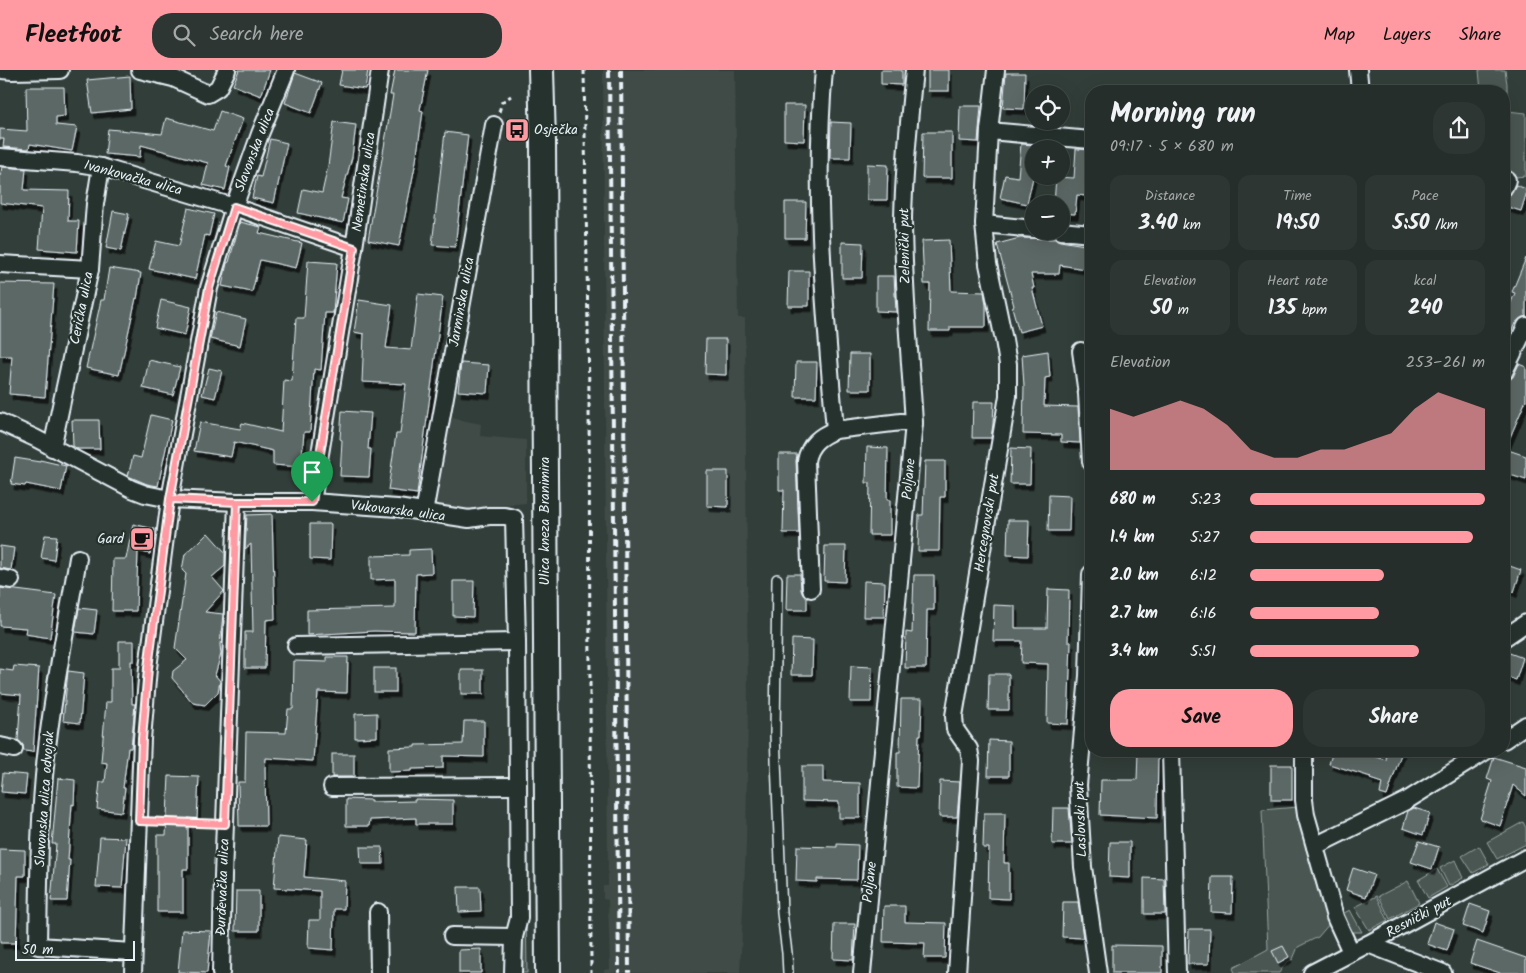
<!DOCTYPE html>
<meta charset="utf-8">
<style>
body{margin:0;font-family:Kalam,sans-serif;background:#2e3633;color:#f1f3f6;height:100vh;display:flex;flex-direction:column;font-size:19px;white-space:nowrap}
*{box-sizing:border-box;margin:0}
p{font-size:16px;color:#a4a8a9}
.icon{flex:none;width:28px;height:28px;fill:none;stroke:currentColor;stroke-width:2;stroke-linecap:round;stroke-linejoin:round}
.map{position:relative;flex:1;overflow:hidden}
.drawer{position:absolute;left:1085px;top:15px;width:425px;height:672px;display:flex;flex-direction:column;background:#262e2b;border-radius:20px;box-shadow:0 5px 20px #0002,0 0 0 1px #424a47}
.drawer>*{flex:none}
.buttons{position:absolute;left:1025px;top:15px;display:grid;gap:10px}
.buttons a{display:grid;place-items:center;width:45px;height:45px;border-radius:50%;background:#262e2b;box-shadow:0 5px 20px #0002,0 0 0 1px #424a47;font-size:25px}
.scale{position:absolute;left:15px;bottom:12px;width:120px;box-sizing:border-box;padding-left:5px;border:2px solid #e8f1f8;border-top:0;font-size:14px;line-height:18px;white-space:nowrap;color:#e8f1f8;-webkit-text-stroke:4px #26332d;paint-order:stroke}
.pin{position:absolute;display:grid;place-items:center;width:42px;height:42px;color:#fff;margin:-51px -21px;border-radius:50% 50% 50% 0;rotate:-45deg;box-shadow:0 0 5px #0007}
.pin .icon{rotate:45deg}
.round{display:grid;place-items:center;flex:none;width:52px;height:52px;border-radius:20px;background:#2e3633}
.overview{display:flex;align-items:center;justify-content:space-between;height:85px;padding:0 25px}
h1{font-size:28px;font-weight:600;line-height:38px}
.metrics{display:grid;grid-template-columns:repeat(3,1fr);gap:8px;height:85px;padding:5px 25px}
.metrics div{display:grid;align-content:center;border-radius:12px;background:#2e3633;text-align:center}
.metrics b{font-size:21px;font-weight:600}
.metrics small{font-size:14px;font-weight:400}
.metrics p{font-size:14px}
.chart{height:140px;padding:10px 25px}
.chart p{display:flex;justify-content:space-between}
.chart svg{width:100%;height:90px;margin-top:5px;fill:#ff9aa2;opacity:.7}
.button{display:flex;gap:10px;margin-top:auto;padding:10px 25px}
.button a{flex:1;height:58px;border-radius:20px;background:#ff9aa2;color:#111;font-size:20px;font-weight:600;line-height:58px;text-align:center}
.button a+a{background:#2e3633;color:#f1f3f6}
ul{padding:0 25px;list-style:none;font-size:16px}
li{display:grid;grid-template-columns:80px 60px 1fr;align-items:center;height:38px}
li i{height:12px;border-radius:6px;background:#ff9aa2}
header{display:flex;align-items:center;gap:30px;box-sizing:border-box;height:70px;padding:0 25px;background:#ff9aa2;color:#111}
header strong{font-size:24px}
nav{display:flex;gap:28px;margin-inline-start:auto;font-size:18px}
.search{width:350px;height:45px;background:#2e3633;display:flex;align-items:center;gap:12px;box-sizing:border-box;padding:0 18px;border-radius:20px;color:#a4a8a9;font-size:19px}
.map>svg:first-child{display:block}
.built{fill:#3f4b46}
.green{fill:#495651;stroke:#98a4a4}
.building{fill:#5c6865;stroke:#e8f1f8;filter:url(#shadow)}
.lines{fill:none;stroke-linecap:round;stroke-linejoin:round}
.lane-casing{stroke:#e8f1f8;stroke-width:12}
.street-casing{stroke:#e8f1f8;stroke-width:20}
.secondary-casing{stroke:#e8f1f8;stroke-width:28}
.path{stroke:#e8f1f8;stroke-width:3;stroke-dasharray:5 4;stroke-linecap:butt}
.lane{stroke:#26332d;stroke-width:9}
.street{stroke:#26332d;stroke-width:16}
.secondary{stroke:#26332d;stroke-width:24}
.rail{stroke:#e8f1f8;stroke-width:4;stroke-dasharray:8 4;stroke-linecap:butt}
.route-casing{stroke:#fff;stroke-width:10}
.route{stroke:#ff9aa2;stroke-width:6}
.labels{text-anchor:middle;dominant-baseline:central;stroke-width:4.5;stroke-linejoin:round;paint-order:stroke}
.poi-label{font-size:14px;fill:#e8f1f8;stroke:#26332d;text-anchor:start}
.street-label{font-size:14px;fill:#e8f1f8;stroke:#26332d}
</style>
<header>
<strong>Fleetfoot</strong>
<div class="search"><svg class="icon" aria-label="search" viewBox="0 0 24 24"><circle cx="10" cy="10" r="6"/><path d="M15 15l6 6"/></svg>Search here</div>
<nav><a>Map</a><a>Layers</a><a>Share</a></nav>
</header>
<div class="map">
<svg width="1526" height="903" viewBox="0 0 1526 903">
<defs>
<filter id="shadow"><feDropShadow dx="3" dy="5.5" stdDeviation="0" flood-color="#0009"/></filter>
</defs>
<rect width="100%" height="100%" fill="#323e39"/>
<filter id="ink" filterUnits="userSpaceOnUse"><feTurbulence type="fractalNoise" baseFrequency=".02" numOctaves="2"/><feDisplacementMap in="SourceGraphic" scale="10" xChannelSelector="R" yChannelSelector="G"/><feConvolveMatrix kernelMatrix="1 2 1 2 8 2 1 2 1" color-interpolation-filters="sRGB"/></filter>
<g filter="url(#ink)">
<g class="built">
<polygon points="603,0 735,0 738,248 745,248 748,640 746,775 740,903 604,903 604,900 610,899 608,830 603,829 603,816 608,816"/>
<polygon points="447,347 481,354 480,366 526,370 526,433 461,440 432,435"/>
</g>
<g class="green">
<polygon points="1479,0 1505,0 1507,14 1507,41 1526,43 1526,106 1504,108 1504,21 1481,21"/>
<polygon points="1298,737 1330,853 1318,867 1298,877 1293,889 1286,893 1279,903 1235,903 1233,898 1268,879 1262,740"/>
<polygon points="1523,752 1526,758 1526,774 1497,789 1487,772"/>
<polygon points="525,759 527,903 520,903"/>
<polygon points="1479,776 1489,794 1473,803 1462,786"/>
<polygon points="1455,790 1463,808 1449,816 1440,798"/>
<polygon points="1437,799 1447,817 1428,828 1418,810"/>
<polygon points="1408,811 1419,833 1390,849 1379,826"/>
<polygon points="1377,826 1388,850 1369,860 1355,837"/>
<polygon points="1350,840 1362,862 1353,862 1342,844"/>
</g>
<g class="building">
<polygon points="239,0 270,0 261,26 233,15"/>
<polygon points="342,0 368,0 365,19 339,15"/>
<polygon points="395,0 428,0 420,40 423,41 416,91 399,176 368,170 393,25 390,25"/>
<polygon points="881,0 902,0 902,15 881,14"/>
<rect x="928" y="0" width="21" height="21"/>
<polygon points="295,3 322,13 311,43 285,33"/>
<polygon points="1006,3 1025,3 1024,39 1003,38"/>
<polygon points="130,6 131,39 92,43 87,10"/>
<polygon points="26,17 64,17 65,46 56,47 56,55 77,57 72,81 30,74 29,79 3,77 4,69 0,69 0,59 27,61"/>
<polygon points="784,35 805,35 804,71 784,70"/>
<polygon points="960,36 981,36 978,72 959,71"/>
<polygon points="220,41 243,49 226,96 230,97 225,120 203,115 208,93 141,75 140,87 105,84 108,59 162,64 166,48 213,61"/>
<polygon points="334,52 356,55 352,87 341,128 348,129 343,153 298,143 303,119 322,123 328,96"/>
<polygon points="831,52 851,53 850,88 830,88"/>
<polygon points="445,62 468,65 455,177 432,175"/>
<polygon points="923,62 952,62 952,108 922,108"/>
<polygon points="270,69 287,73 274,133 252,128 257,106 261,107"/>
<polygon points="1021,74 1034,75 1034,103 1027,134 1000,128 1005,105 1018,107"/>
<polygon points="1076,79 1091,80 1091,105 1088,105 1086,126 1077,125 1075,144 1061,143 1061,134 1054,134 1056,107 1074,108"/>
<polygon points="867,94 888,95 887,130 867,130"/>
<polygon points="2,97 26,99 24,120 69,121 68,151 79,151 77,182 39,179 42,138 0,133 0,107"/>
<polygon points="1516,115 1526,119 1526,125 1521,141 1504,136 1504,127 1510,125"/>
<polygon points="785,132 806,132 805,168 785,168"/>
<polygon points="188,138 214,144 209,166 205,165 195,209 149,199 156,171 179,176"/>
<polygon points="113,141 129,144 121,181 106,178"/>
<polygon points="240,152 261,157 259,163 302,173 296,198 260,190 252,222 222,216 227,193 229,192"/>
<polygon points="1020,168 1055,169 1060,171 1091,176 1091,200 1060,195 1059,204 1031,204 1034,218 1032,218 1042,256 1019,262 1012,237 1014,236 997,174"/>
<polygon points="949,170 951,221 984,222 986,235 986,257 950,257 950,261 929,261 930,214 924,214 922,171"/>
<polygon points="842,172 863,173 862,208 842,208"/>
<polygon points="1526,188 1526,246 1521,248 1515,253 1504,279 1504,249 1515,223 1512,222"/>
<polygon points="308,191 337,193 333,243 325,243 321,300 314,299 310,362 304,362 301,397 273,395 273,381 234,372 231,387 194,381 200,352 240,359 242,353 281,362 284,310 292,311 296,248 304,248"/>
<polygon points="109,198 141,203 137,229 136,228 119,305 86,298 101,230 104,230"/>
<polygon points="789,201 809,201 809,236 788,236"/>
<polygon points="876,206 894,206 896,242 876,241"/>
<polygon points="0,213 54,214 45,327 9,324 12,286 0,286"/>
<polygon points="418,224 443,227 417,424 388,420 396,364 400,364 406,314 362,312 364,264 354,262 359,230 392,235 386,278 411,280"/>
<polygon points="161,230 191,237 185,265 155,258"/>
<polygon points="216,242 246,249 240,276 210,269"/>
<polygon points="706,269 726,269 726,305 705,304"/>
<polygon points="1048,281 1050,307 1045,308 1044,336 1078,337 1080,373 1061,372 1061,365 1023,364 1024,316 1022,285"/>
<polygon points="850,284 870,284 870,320 849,320"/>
<polygon points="149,290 180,297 173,325 143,318"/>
<polygon points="796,292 817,292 816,327 795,327"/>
<polygon points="461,293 489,295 487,323 458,321"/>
<polygon points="1519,294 1526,297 1526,330 1505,379 1526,386 1526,410 1504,403 1504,312 1509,310 1513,307"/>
<polygon points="209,298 222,301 215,328 202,325"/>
<polygon points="973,332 994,332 993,354 991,368 972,368"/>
<polygon points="342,341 371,343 368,379 371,379 369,407 340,406 342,370 340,369"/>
<polygon points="151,345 172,350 158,416 147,414 128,406 133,386 141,388"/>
<polygon points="72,350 99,350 100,379 78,379 73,376"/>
<polygon points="867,377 888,378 887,430 890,430 890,465 869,465 870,413 866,413"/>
<polygon points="1011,378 1031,379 1030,414 1010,414"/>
<polygon points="779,384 797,384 796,391 799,463 783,463 784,420 779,420"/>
<polygon points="15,388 40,392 40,390 66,396 61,421 26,414 25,416 11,414"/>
<polygon points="925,391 945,391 945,427 940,427 939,481 918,481 919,445 923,445"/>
<polygon points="707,401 728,401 728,437 707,436"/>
<polygon points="1049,425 1070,426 1069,461 1048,461"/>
<polygon points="272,444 275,549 266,550 265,598 245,598 245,562 253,562 251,474 245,479 247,445"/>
<polygon points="1008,450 1029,450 1028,486 1007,485"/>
<polygon points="133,454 155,459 150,484 138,481 136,541 112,541 113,489 126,489"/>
<polygon points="310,454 331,454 330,490 310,489"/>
<polygon points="208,463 225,482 225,496 212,507 224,521 205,542 223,544 220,575 221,584 215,605 220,611 218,622 205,635 193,633 172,608 173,601 187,590 175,578 186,504 182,500 185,484 199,472"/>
<polygon points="45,465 57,466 54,490 41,488"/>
<polygon points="0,476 14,478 11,500 0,498"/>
<polygon points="825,476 846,476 845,512 824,511"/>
<polygon points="431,479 432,503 416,504 415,562 374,561 307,565 307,540 395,538 395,509 371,510 371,486 409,485 409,480"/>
<polygon points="1504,494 1521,500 1514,522 1504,518"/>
<polygon points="787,504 800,504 801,520 803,525 807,528 807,540 786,540"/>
<polygon points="914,505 934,505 934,540 927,540 926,598 905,598 906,562 912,563"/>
<polygon points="453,511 474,511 473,547 453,546"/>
<polygon points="864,511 885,512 884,547 863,547"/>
<polygon points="0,518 56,525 50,568 25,564 26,558 0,556"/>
<polygon points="1048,519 1069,520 1068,572 1071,572 1068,654 1047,653 1048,594 1021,593 1022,571 993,571 994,535 1015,536 1015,558 1047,558"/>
<polygon points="79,538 97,540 94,564 75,562"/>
<polygon points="792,569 813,570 812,605 791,605"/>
<polygon points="119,571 134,571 134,591 131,591 132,634 135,634 131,678 128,678 123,718 125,718 122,742 97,739 100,712 105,712 107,693 101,692 106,632 111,632 111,598 119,598"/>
<polygon points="1504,581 1523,588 1516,610 1504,606"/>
<polygon points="327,587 348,587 347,623 318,622 313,691 266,688 265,698 266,756 239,756 238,712 245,712 246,662 286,663 288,639 293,639 294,591 327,592"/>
<polygon points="14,596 39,598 33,682 24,681 23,675 18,670 21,625 0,623 0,599 13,601"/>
<polygon points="851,596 872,597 871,632 850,632"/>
<rect x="374" y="598" width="22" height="24"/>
<rect x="461" y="600" width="22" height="24"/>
<polygon points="68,601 84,603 80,653 63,651"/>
<polygon points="989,604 1009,604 1009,640 988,640"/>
<polygon points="901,629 922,629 921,665 919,665 917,718 897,717 897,682 900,682"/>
<polygon points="377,643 377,667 355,668 355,644"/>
<polygon points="464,651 484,651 484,687 443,686 443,698 412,699 412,701 389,702 389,678 415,677 415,675 463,674"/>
<polygon points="989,670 1009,671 1009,706 988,706"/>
<polygon points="1138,681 1158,681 1157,748 1100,745 1101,710 1137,710"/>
<polygon points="1333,681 1359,681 1386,690 1387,681 1402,681 1387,726 1380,724 1382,713 1370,709 1371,707 1329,694"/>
<rect x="332" y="684" width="22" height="23"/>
<polygon points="1494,687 1526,697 1526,726 1513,715 1500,756 1480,749 1492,711 1487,709"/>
<rect x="1271" y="695" width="21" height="35"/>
<polygon points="802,696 823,696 823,712 860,713 860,748 839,748 839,732 802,731"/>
<polygon points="3,703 27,705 25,724 1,722"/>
<polygon points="169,706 199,707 197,749 188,748 188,799 183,799 183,842 157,842 157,765 166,765"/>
<polygon points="58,708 75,710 74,735 72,734 68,790 70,790 67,831 51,831 56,774 52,774"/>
<polygon points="940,711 960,712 957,747 939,747"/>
<polygon points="346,729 370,730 370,732 415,731 415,729 453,730 453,754 416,754 416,748 370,750 369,756 346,756"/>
<polygon points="1053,738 1069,738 1072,774 1052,774"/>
<polygon points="1414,738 1430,743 1423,765 1403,758 1408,741"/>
<polygon points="984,743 1005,743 1004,793 1009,793 1009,829 988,828 989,778 983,778"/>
<polygon points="100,767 126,768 122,818 96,817"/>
<polygon points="278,767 307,770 304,807 345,811 344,839 334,839 333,880 308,878 309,850 320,850 320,821 274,818"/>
<polygon points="1419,771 1439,777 1432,799 1411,792"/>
<polygon points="1110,772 1130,772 1130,808 1109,807"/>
<polygon points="837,774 858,775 857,810 817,809 817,812 796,811 797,776 837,777"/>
<polygon points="360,777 382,777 383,794 361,794"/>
<polygon points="0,779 25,780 25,806 18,806 16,873 0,873"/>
<polygon points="1353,798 1374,805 1366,827 1346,820"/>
<polygon points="1212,807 1233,807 1232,843 1211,842"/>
<polygon points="1144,808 1164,809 1165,844 1144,844"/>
<polygon points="458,817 480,817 481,841 459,842"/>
<polygon points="236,821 259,821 259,861 235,861"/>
<polygon points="1063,832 1078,832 1083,868 1062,867"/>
<polygon points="1470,834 1490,841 1483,863 1463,856"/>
<polygon points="884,836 905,836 905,852 946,853 945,888 924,888 925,873 883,872"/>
<polygon points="1434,852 1454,859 1447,881 1427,874"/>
<polygon points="834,854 855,854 853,890 833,889"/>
<polygon points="1189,859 1210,859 1209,894 1188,894"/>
<polygon points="182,860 211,861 207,903 178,902"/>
<polygon points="1477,871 1526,888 1526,903 1500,903 1470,893"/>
<polygon points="1112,875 1162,876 1162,903 1112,903"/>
<polygon points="1283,876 1289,887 1278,893 1272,881"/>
<polygon points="481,879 481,903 459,903 459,880"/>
</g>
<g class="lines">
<defs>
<polyline id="lane" points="777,509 775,664 782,843 787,883 788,903"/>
<g id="street">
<polyline points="2,0 12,1 60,0"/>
<polyline points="140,0 173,8 208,24 218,18 227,0"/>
<path d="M 824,0 C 813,120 825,241 835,360 L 901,352 L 914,353 L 862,903"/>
<path d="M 914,0 C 909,49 904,99 903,148 C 903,216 910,285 914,353"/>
<polyline points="1358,0 1360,21"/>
<polyline points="989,61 1091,70"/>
<polyline points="0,87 77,93 101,97 234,137 354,178"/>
<polyline points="1504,117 1507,110"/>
<polyline points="984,154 1034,159"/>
<polyline points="1061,161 1091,164"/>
<polyline points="0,194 90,199"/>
<polyline points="1081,281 1087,324 1091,392"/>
<polyline points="1504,302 1526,256"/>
<polyline points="0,352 35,368 132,419 145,424 170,429 237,432 312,432 397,438 469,449 489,446 505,446 514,448 517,572 519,848 514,867 513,903"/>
<polyline points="52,378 90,199 95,134 101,97"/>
<polyline points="312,432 354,178 380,0"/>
<polyline points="424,443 494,55"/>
<path d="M 78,488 C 67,554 53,620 46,686 C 39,749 39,812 38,876 L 133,882"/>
<polyline points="1091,504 1088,606 1078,715 1083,797 1098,903"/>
<polyline points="0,508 11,510"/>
<path d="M 811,519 L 806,391 C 809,374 820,366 835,360"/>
<polyline points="1504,568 1526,553"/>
<polyline points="296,576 517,572"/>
<polyline points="1504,670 1526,655"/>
<polyline points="0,676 14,679"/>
<polyline points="1171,681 1177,903"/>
<polyline points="1304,681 1304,730 1306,745 1335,847 1351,882"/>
<polyline points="332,717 517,716"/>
<polyline points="1315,776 1406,731 1486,681"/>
<polyline points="378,842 379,903"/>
<polyline points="452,866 514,867"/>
<polyline points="1368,874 1443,903"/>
<polyline points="133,903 142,669 148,598 170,429 209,218 234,137 260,64 286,0"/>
<polyline points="221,903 223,806 237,432"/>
<polyline points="957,903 971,691 969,679 955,659 954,646 1008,326 1008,294 1004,270 988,194 984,154 989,61 996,0"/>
<polyline points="1312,903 1368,874 1526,788"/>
</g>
<polyline id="secondary" points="541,0 543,72 548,903"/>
</defs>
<use href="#lane" class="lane-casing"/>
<use href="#street" class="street-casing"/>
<use href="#secondary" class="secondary-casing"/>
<g class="path">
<polyline points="584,0 589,324 591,903"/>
<polyline points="499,42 502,32 511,26"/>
<polyline points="154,751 211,753"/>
</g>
<use href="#lane" class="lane"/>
<use href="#street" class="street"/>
<use href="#secondary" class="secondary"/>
<g class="rail">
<polyline points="609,0 619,903"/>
<polyline points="621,0 629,903"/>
</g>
</g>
</g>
<g class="lines" filter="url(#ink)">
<defs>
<polyline id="route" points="312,432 354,178 234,137 209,218 170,429 237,432 225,754 139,751 142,669 148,598 170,429 237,432 312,432"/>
</defs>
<use href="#route" class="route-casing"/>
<use href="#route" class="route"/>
</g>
<defs>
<symbol id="bus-square" viewBox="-11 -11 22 22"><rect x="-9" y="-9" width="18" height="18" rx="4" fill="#ff9aa2" stroke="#26332d"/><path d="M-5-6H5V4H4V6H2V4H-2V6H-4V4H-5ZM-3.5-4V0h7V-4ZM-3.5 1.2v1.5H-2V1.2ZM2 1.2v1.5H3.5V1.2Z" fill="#111"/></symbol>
<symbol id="cafe-square" viewBox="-11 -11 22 22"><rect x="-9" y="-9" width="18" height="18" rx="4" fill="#ff9aa2" stroke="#26332d"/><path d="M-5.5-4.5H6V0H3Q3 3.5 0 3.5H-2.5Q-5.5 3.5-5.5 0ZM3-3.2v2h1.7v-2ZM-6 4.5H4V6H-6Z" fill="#111"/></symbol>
</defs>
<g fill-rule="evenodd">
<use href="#bus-square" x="503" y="46" width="28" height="28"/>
<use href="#cafe-square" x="128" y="455" width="28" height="28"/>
</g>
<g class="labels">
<g class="poi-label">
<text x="534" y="60">Osječka</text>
<text x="124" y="469" text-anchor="end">Gard</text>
</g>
<g class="street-label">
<text transform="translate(255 80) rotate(-69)">Slavonska ulica</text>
<text transform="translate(133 108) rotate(15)">Ivankovačka ulica</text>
<text transform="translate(364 112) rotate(-82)">Nemetinska ulica</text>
<text transform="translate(905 176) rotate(-91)">Zelenički put</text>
<text transform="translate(462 232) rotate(-80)">Jarminska ulica</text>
<text transform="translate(82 238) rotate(-79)">Cerićka ulica</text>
<text transform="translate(909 409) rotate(-85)">Poljane</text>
<text transform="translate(398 441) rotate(7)">Vukovarska ulica</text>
<text transform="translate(545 451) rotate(-90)">Ulica kneza Branimira</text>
<text transform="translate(987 453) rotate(-81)">Hercegnovski put</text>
<text transform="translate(45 729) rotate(-86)">Slavonska ulica odvojak</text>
<text transform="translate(1081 749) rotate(-92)">Laslovski put</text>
<text transform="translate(870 812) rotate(-84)">Poljane</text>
<text transform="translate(223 817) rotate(-88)">Đurđevačka ulica</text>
<text transform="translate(1419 847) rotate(-28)">Resnički put</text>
</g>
</g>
</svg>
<div class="buttons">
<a><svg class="icon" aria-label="locate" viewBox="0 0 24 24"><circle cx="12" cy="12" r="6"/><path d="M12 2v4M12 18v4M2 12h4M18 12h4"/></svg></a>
<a>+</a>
<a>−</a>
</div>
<div class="scale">50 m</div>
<div class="pin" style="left:312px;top:432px;background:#1e9e55"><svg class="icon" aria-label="arrive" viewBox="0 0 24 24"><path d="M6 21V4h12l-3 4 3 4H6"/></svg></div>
<section class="drawer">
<div class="overview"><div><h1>Morning run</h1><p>09:17 · 5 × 680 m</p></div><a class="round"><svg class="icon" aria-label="share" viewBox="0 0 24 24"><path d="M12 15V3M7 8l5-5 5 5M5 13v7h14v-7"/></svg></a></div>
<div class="metrics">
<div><p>Distance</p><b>3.40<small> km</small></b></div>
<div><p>Time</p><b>19:50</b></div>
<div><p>Pace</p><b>5:50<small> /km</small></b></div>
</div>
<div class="metrics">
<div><p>Elevation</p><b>50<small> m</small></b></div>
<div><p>Heart rate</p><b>135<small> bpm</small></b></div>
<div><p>kcal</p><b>240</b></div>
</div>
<div class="chart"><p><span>Elevation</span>253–261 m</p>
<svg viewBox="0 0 160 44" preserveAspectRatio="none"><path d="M0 44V14L10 18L20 14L30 10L40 14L50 22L60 34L70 38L80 38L90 34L100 34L110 30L120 26L130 14L140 6L150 10L160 14V44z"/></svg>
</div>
<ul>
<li><b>680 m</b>5:23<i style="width:100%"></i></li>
<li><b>1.4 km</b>5:27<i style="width:95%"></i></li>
<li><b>2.0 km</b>6:12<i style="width:57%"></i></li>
<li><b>2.7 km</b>6:16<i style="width:55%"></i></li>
<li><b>3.4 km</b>5:51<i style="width:72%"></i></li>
</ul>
<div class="button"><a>Save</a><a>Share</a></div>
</section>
</div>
